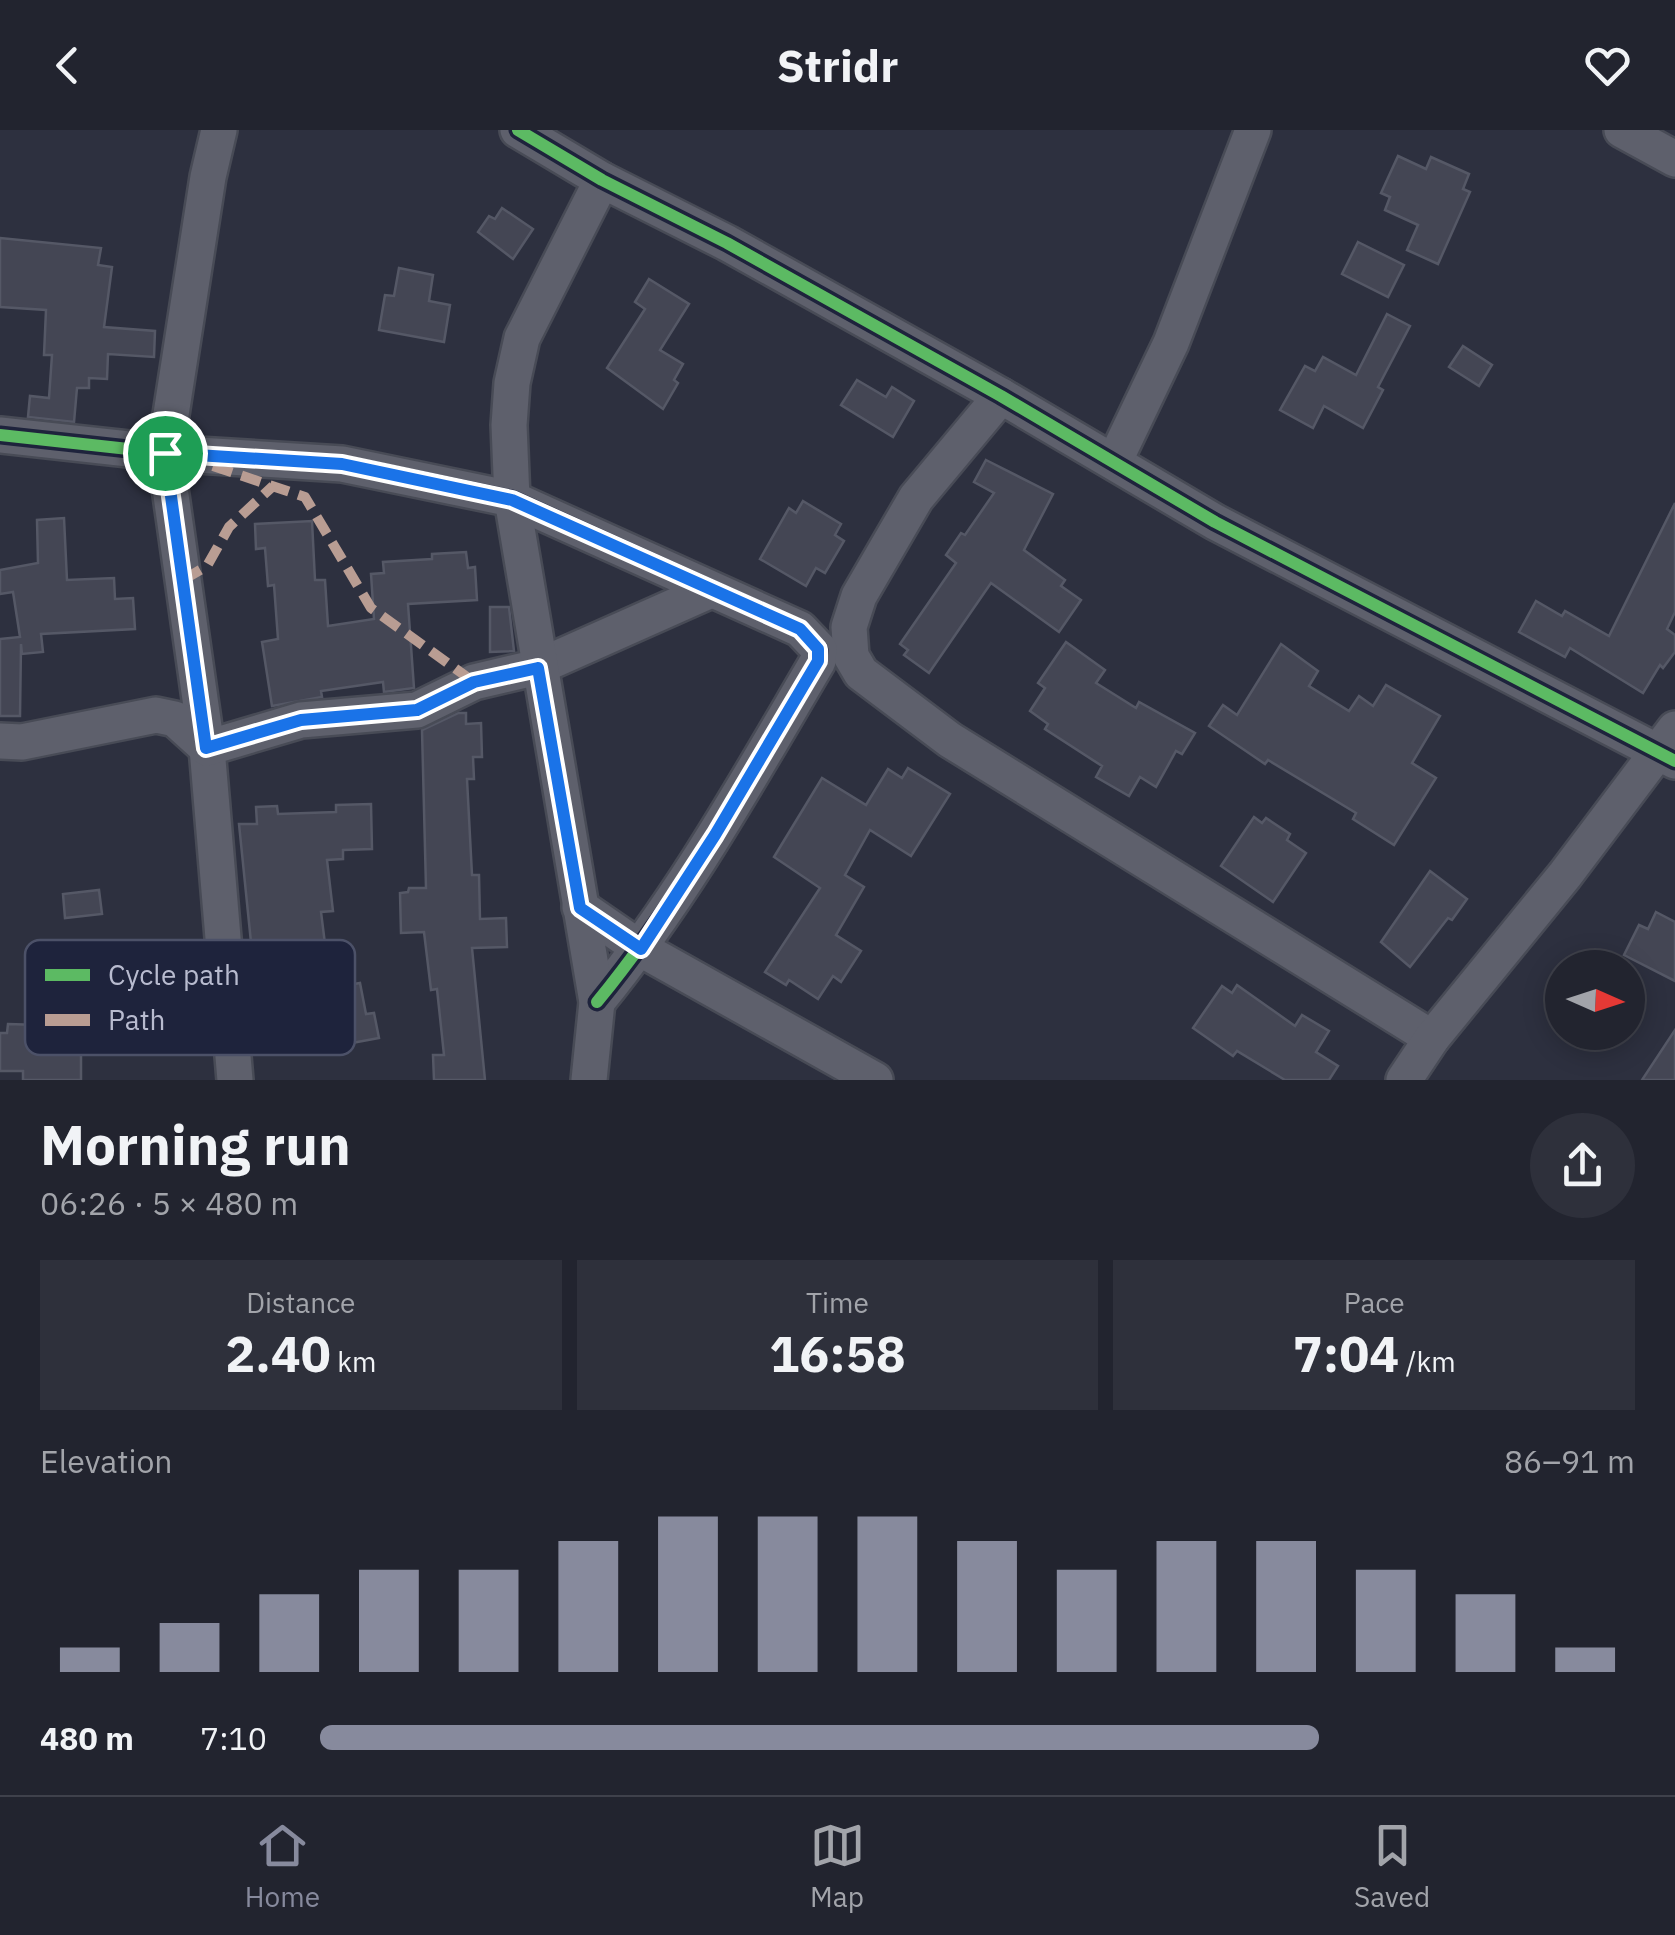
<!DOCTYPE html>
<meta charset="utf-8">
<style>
body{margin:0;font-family:"IBM Plex Sans",sans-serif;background:#2e303b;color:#f1f3f6;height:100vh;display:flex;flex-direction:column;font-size:38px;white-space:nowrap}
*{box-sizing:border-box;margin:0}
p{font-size:32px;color:#a2a4aa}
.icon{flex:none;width:55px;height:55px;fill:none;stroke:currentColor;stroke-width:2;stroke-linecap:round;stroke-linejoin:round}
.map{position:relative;height:950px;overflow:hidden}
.side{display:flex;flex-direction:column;background:#22242f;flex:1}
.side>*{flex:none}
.needle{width:65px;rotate:93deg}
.fabs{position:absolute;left:1545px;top:820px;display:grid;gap:20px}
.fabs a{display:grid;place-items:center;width:100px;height:100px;border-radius:50%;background:#22242f;box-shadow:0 5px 25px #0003,0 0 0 2px #3f414b;font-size:50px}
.pin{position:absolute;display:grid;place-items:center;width:85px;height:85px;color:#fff;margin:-42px;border:5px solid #fff;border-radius:50%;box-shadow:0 2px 10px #0007}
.round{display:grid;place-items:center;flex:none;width:105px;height:105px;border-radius:52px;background:#2e303b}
.head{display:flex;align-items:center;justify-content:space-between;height:170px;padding:0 40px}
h1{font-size:55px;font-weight:700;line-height:75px}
.metrics{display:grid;grid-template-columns:repeat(3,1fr);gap:15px;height:170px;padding:10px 40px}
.metrics div{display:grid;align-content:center;border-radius:0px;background:#2e303b;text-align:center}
.metrics b{font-size:50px;font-weight:700}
.metrics small{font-size:28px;font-weight:400}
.metrics p{font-size:28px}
.chart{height:280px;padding:20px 40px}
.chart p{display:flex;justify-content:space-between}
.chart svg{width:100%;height:180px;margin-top:10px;stroke:#878a9d;stroke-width:6}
ul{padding:0 40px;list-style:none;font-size:32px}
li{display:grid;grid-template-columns:160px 120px 1fr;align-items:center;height:75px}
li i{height:25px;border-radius:12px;background:#878a9d}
header{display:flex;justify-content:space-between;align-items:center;height:130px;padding:0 40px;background:#22242f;font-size:45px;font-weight:700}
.tabs{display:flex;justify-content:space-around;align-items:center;height:140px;border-top:2px solid #3f414b;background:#22242f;font-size:28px;color:#a2a4aa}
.tabs a{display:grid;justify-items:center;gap:5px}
.tabs .on{color:#878a9d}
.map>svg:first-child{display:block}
.building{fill:#444654;stroke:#555866;stroke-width:2.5}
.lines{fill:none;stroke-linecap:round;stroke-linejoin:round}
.minor-casing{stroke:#484b56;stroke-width:40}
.minor{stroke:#5e606c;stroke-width:35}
.quiet{stroke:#b99d93;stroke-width:10;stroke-dasharray:20 10;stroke-linecap:butt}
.cycleway-casing{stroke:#1e233c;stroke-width:19}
.cycleway{stroke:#5cba63;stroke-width:12}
.route-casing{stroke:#fff;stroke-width:20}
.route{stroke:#1a73e8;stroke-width:12}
.key{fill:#1e233c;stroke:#4c5168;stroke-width:2.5}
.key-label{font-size:28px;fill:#b8bbcf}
</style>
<header><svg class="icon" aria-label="back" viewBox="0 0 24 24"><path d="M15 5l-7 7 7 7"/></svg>Stridr<svg class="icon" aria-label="heart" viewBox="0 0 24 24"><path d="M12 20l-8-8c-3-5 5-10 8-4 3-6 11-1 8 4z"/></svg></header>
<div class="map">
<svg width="1675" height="950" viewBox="0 0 1675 950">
<rect width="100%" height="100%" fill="#2d303f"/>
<g class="building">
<polygon points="1398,26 1426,39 1431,27 1469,44 1463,59 1470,62 1438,134 1407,120 1418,95 1385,80 1390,67 1381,63"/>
<polygon points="502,78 533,99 513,129 478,102 489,86 495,89"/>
<polygon points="0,108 101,118 98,135 112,137 104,197 155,201 154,227 108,224 107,249 89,248 89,258 77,258 74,292 28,287 30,266 49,268 52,225 44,225 46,180 0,177"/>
<polygon points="1358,112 1404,135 1388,167 1342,144"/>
<polygon points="399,138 433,145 429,171 450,175 444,212 379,200 385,165 394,166"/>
<polygon points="649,149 689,174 660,220 683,234 674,250 678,253 663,279 607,238 645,179 635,172"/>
<polygon points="1387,184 1410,196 1378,257 1383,260 1363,298 1324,276 1313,298 1280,280 1305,236 1315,241 1323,227 1356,245"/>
<polygon points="1463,216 1492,235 1479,256 1449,237"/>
<polygon points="857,250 886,267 892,257 914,271 893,307 841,275"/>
<polygon points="986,330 1053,364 1024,420 1065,450 1061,456 1081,470 1059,502 991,453 929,543 904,525 908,520 900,514 956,433 946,425 961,403 965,405 994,363 974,352"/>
<polygon points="803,371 841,394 835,405 844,411 825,443 816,438 806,456 760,429 789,378 796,383"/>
<polygon points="1675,373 1675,482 1667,499 1675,505 1675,522 1663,538 1660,535 1643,563 1570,518 1565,527 1519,502 1536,471 1562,486 1565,481 1609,506"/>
<polygon points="64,388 67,450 114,448 115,469 133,468 135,499 41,504 43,522 22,524 21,514 20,586 0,586 0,509 20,507 13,462 0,464 0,440 38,433 37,390"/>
<polygon points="312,391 315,450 325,450 328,496 374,489 371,444 384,443 383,432 432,429 432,424 466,422 468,438 475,437 477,470 408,474 414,558 384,562 383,552 321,561 322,567 272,576 262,512 278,509 274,455 268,456 265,418 256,419 255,394"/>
<polygon points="490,477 509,477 514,521 490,522"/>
<polygon points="1066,512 1105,540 1096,553 1136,578 1139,572 1195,603 1182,624 1176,621 1156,657 1140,647 1129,666 1096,647 1102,636 1045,599 1048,594 1030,581 1045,558 1038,553"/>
<polygon points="1281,514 1318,541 1309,556 1349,581 1359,566 1373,576 1386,555 1440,586 1412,633 1436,648 1394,715 1353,689 1356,683 1268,630 1265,634 1209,596 1223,575 1237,585"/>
<polygon points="458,583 466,583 466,594 481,593 482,627 473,627 474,649 467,649 472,745 479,745 480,789 506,788 507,817 472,818 485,950 434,950 433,925 444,925 437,859 431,860 424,802 401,803 400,763 408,762 409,758 426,758 422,600"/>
<polygon points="908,638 950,664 911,726 870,700 845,745 864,757 836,805 861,821 841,852 833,846 818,869 789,850 786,855 765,842 820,758 774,727 822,648 866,675 888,639 902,648"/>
<polygon points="371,674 372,719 343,720 343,729 327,730 333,781 321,782 325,814 300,817 302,836 254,842 239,694 257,694 256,677 277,676 278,684 336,682 336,675"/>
<polygon points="1254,687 1262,693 1266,688 1290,704 1287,710 1306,723 1273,772 1221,736"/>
<polygon points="1430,741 1467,769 1452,790 1448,788 1410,837 1381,812"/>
<polygon points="99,760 102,784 65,788 63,764"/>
<polygon points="1656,782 1675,792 1675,851 1624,825 1639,795 1648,799"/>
<polygon points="360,853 366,884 374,883 379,908 325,918 321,895 313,897 307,862"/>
<polygon points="1237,855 1295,896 1302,885 1329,901 1316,922 1338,936 1329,950 1285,950 1237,921 1233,926 1193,898 1222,856 1232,863"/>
<polygon points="8,894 38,895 38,900 51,900 51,914 81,914 81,950 23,950 23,941 0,941 0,903 7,903"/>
<polygon points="1675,900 1675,950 1642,950"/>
</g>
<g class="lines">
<defs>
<g id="minor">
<polyline points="219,0 208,47 165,323 207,618 235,950"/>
<polyline points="518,0 602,50 727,113 1001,266 1215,392 1675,631"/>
<polyline points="1622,0 1675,29"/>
<polyline points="1001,266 916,368 859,466 849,497 851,526 861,543 950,610 1432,908"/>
<path d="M 0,305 L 165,323 L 342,334 L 512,369 L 800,499 L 819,519 L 818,531 C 749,648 683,767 597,872"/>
<polyline points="1115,330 1171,213 1253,0"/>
<polyline points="0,611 22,612 156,585 175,589 207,618 301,590 417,580 474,552 538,537 711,460"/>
<polyline points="580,777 641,819 875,950"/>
<polyline points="589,950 597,872 512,369 509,295 512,253 522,208 602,50"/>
<polyline points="1404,950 1432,908 1565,745 1675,599"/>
</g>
</defs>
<use href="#minor" class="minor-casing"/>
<use href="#minor" class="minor"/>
<g class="quiet">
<polyline points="213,336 305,367 371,478 474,552"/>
<polyline points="183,450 207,436 229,397 273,356"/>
</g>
<defs>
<g id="cycleway">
<polyline points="518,0 602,50 727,113 1001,266 1215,392 1675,631"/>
<path d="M 0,305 L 165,323 L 342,334 L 512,369 L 800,499 L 819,519 L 818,531 C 749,648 683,767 597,872"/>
</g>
</defs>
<use href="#cycleway" class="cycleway-casing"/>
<use href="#cycleway" class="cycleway"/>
</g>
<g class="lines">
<defs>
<polygon id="route" points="165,323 342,334 512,370 800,499 818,519 818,531 715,705 641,819 580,778 538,538 474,552 417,580 301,590 206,618"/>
</defs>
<use href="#route" class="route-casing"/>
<use href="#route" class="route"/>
</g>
<rect x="25" y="810" width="330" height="115" rx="15" class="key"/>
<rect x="45" y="839" width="45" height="12" fill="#5cba63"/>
<rect x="45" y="884" width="45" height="12" fill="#b99d93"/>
<g class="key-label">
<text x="108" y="855">Cycle path</text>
<text x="108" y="900">Path</text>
</g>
</svg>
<div class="fabs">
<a><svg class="needle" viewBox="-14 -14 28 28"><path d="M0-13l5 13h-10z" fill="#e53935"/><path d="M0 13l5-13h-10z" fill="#a2a4aa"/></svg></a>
</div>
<div class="pin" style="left:165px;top:323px;background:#1e9e55"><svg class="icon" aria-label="arrive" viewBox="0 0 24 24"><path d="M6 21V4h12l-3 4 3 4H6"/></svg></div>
</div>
<section class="side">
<div class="head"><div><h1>Morning run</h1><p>06:26 · 5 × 480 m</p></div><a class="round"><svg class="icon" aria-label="share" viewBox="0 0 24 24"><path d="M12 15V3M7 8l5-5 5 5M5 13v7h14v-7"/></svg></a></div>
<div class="metrics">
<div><p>Distance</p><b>2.40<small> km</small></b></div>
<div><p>Time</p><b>16:58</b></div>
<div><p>Pace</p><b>7:04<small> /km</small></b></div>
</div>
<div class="chart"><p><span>Elevation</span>86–91 m</p>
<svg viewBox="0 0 160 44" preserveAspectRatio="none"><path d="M5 44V38M15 44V32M25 44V25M35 44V19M45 44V19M55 44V12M65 44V6M75 44V6M85 44V6M95 44V12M105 44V19M115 44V12M125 44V12M135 44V19M145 44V25M155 44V38"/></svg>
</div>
<ul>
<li><b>480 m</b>7:10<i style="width:76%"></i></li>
</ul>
</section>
<nav class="tabs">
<a class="on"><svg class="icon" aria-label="home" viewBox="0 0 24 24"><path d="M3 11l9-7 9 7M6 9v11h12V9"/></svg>Home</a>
<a><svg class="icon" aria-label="map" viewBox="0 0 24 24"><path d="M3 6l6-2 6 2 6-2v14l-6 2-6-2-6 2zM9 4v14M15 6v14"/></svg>Map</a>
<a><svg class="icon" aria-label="saved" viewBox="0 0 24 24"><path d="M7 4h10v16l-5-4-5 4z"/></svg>Saved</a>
</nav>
